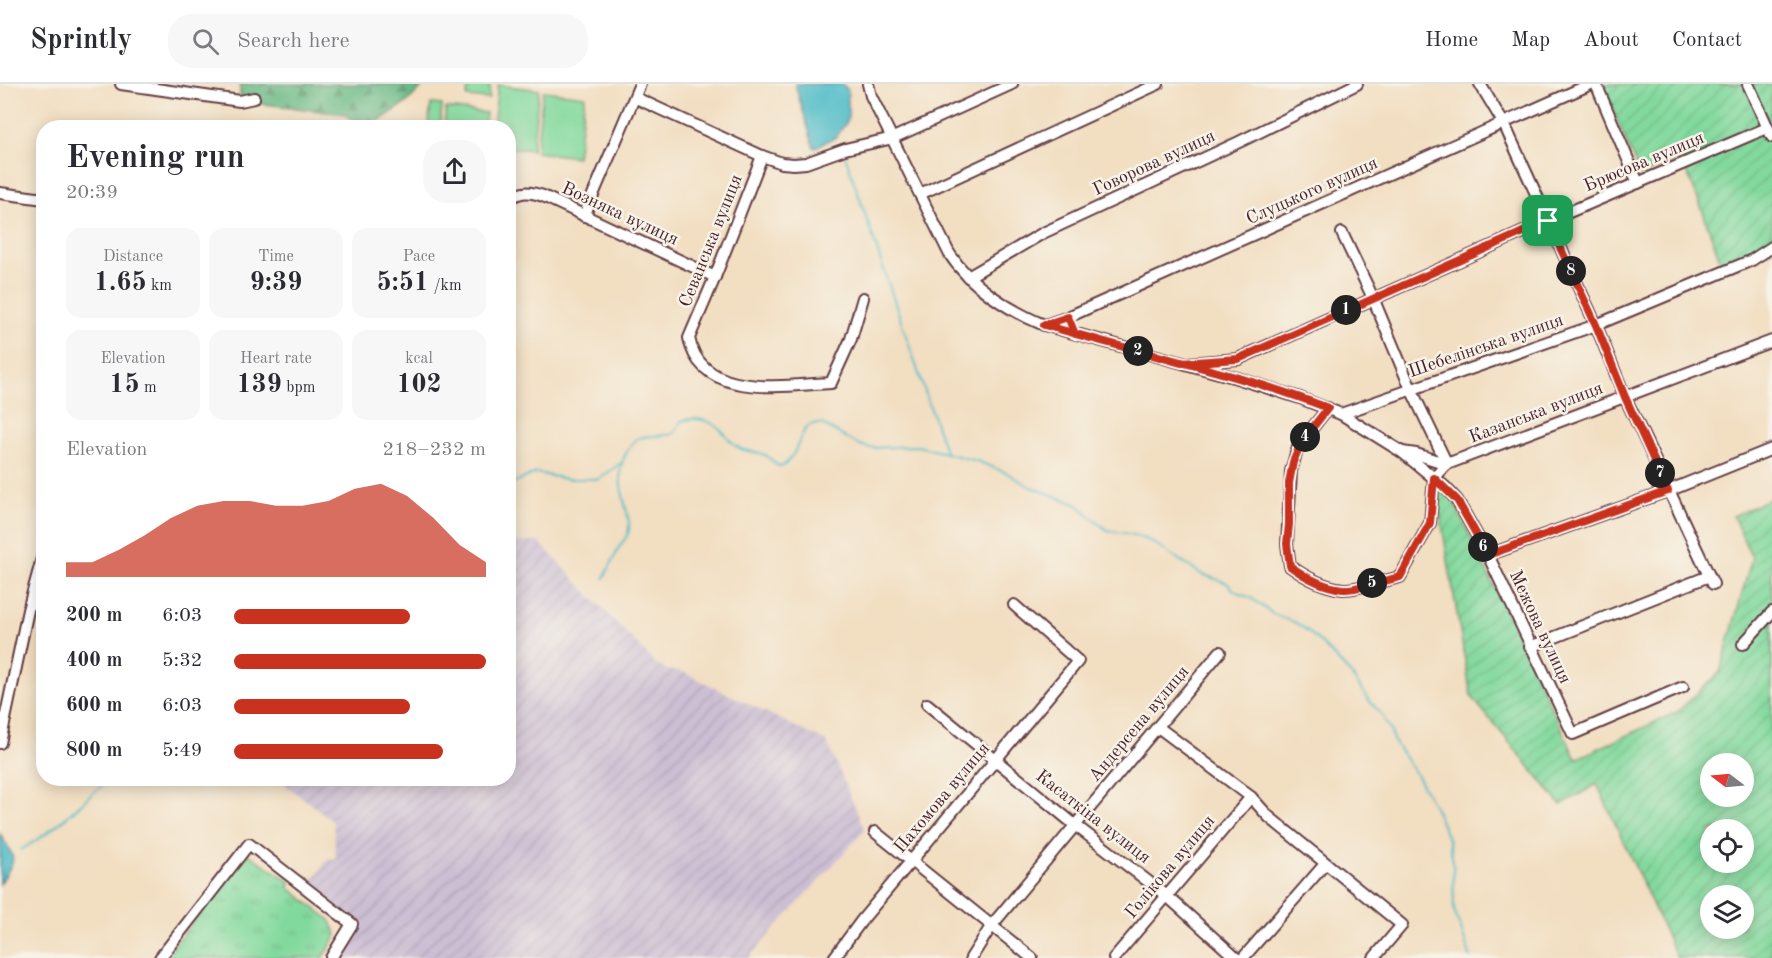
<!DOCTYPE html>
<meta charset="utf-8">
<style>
body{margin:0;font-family:"Old Standard TT",serif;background:#f7f7f7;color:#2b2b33;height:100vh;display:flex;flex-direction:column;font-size:22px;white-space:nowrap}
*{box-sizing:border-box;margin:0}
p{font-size:20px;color:#7c7c81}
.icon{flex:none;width:33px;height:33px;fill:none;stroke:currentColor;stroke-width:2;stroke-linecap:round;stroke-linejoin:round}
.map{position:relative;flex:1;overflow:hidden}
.drawer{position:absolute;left:36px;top:36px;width:480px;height:666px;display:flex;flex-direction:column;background:#fff;border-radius:24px;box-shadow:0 3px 15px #0003}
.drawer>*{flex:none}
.needle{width:39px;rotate:286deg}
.tools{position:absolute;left:1700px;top:669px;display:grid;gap:12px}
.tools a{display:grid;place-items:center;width:54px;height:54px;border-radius:50%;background:#fff;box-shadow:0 3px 15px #0003;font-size:30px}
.pin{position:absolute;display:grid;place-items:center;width:51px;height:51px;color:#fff;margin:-26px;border-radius:12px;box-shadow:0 3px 9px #0006}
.km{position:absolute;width:30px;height:30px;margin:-15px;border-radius:50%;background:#222;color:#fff;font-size:16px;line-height:30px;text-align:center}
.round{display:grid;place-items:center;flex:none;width:63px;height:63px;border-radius:24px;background:#f7f7f7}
.headline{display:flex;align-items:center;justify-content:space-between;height:102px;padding:0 30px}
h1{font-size:33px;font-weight:800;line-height:45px}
.metrics{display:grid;grid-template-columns:repeat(3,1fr);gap:9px;height:102px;padding:6px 30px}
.metrics div{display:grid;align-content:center;border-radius:15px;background:#f7f7f7;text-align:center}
.metrics b{font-size:26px;font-weight:800}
.metrics small{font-size:16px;font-weight:400}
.metrics p{font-size:16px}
.chart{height:168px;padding:12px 30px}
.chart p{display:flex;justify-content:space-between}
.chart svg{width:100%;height:108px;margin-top:6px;fill:#c8321e;opacity:.7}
ul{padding:0 30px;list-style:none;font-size:20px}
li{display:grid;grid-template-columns:96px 72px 1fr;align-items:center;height:45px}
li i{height:15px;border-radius:8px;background:#c8321e}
header{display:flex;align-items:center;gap:36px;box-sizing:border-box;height:84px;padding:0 30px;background:#fff;border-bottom:2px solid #e1e1e2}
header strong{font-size:28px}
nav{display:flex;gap:33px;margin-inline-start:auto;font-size:21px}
.search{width:420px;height:54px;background:#f7f7f7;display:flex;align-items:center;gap:15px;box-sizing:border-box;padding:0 21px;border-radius:24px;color:#7c7c81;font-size:22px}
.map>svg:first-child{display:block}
.industrial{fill:url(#industrial-furrows)}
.grass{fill:#82d99d;stroke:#667c64;stroke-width:1.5}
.forest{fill:url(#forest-firs);stroke:#5a6c58;stroke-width:1.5}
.park{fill:url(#park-tufts);stroke:#667c64;stroke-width:1.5}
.garden{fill:url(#garden-furrows);stroke:#667c64;stroke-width:1.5;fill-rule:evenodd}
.water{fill:#4ebbc7;stroke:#4c6d79;stroke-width:1.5}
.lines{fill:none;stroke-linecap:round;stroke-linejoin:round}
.stream{stroke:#4ebbc7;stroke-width:2}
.minor-casing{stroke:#633c42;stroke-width:14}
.minor{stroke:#fff;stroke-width:10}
.route-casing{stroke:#fff;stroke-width:12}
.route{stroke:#c8321e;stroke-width:8}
.labels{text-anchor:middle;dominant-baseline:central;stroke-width:5;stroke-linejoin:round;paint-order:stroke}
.street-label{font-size:18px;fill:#4a1f2b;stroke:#f7f3e8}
</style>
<header>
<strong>Sprintly</strong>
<div class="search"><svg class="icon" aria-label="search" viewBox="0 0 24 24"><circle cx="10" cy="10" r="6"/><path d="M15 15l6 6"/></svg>Search here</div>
<nav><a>Home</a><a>Map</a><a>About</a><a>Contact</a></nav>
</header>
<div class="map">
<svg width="1772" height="874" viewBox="0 0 1772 874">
<defs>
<pattern id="industrial-furrows" width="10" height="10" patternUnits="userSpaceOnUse" patternTransform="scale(1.5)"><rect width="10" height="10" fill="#ccbed3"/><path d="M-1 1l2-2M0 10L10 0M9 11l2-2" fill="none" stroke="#b1a3b5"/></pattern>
<pattern id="forest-firs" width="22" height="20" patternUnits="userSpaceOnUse" patternTransform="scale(1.5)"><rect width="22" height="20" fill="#69b984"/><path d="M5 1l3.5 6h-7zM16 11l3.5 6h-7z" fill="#58966c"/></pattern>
<pattern id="park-tufts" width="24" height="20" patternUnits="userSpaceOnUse" patternTransform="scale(1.5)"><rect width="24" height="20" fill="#82d99d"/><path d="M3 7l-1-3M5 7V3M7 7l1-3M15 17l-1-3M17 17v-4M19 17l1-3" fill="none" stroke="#72ba87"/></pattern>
<pattern id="garden-furrows" width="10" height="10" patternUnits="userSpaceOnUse" patternTransform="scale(1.5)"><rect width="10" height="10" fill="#82d99d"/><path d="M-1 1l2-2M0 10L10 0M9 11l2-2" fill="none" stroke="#72ba87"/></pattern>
</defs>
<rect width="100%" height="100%" fill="#f7f3e8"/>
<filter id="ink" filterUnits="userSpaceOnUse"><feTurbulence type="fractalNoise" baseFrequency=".0167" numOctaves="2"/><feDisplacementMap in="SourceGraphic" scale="12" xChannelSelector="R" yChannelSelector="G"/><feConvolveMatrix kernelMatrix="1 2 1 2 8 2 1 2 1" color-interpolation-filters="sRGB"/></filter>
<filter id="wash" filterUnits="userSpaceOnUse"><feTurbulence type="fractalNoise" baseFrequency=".008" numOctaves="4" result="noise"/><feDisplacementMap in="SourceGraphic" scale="24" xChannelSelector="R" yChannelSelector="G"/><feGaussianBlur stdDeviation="1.35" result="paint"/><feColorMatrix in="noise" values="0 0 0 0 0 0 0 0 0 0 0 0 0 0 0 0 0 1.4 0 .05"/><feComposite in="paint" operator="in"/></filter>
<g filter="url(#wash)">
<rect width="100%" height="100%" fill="#f2dec1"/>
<polygon class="industrial" points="509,458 539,458 657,581 667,586 683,588 827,658 865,746 748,874 342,874 363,841 309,803 328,774 336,775 333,737 278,695 508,694"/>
<g class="grass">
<polygon points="468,0 490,1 489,15 467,13"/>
<polygon points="498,1 539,6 532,66 509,64 508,44 493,43"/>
<polygon points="543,7 585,12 577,73 536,68"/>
<polygon points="431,20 442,21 440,43 428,43"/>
<polygon points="446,24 486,29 484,43 444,43"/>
</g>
<polygon class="forest" points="240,0 425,0 405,20 374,40 351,35 344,30 240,17"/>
<polygon class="park" points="246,769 291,798 288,803 330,836 337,851 323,874 165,874"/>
<g class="garden">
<polygon points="1602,0 1772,0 1772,166 1722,182 1702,125 1681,74 1640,91"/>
<path d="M 1434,394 L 1453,416 L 1576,675 L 1677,628 L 1720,588 L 1752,474 L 1733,432 L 1772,414 L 1772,874 L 1677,874 L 1597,700 L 1561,721 L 1471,612 ZM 1710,680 L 1743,680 L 1743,712 L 1710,712 ZM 1710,746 L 1743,746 L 1743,778 L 1710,778 ZM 1710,812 L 1743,812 L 1743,844 L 1710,844 Z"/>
</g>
<g class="water">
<polygon points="795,0 842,0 848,6 848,36 836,53 814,64"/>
<path d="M 0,750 C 18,779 16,772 0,800 Z"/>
</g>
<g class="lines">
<g class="stream">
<polyline points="845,71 945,367"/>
<polyline points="508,404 513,399 536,389 566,395 599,395 621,379"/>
<path d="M 604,494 C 609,484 614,475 618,465 C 621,459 626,455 628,449 C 634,433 613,402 623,376 C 635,348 639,354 665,351 C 669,351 671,351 674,349 C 677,346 679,340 681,337 C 696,332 713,336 724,349 C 729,355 733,362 741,365 C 748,368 757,367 765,371 C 771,373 772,379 779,382 L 785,381 L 794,369 L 805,345 L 812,340 L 822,340 L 857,360 L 870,364 L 918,362 L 977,377 L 1007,389 L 1029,402 L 1076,420 L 1107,446 L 1134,451 L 1150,457 L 1201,490 L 1227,499 L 1235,507 L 1251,514 L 1273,530 L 1296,539 L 1305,545 L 1319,557 L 1350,589 L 1368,615 L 1381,630 L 1391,647 L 1393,656 L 1414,687 L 1434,722 L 1449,757 L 1453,777 L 1454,826 L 1471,874"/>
<path d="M 21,766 C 35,757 50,748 63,736 C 81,721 92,707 113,694"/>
</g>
</g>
</g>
<g filter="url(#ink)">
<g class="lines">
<defs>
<g id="minor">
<polyline points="121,0 240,17 254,14"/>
<path d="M 868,0 L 871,12 L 949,169 C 969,201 1010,227 1044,241 L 1237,294 L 1300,314 L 1341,330 L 1402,368 L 1445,403 L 1457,416 L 1488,471 L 1573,650 L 1683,603"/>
<polyline points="1480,0 1504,40 1596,241 1625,313 1713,500"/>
<polyline points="1596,0 1638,99"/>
<polyline points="1748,0 1772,53"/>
<polyline points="636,14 762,72 782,79 794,80 806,79 845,65 893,54 1012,0"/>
<path d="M 762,72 L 715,193 L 689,254 C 701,317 785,301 831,299 L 851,255 L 863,214"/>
<polyline points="0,109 44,115"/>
<polyline points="920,110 1158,0"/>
<path d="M 508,115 C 522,107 528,107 543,112 L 715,193"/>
<polyline points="584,132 640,0"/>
<polyline points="1342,149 1373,214 1411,305 1447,380"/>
<polyline points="968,193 1043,149 1239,58 1357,0"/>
<polyline points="1045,241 1068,233 1591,0"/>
<polyline points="1189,279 1238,275 1548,137 1767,44"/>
<path d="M 1328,324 L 1302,357 L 1297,366 L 1291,387 L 1287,460 L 1290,482 C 1305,493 1324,503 1343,505 C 1354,506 1387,496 1400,493 L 1430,439 L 1434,394"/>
<polyline points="1341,330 1596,241 1752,176 1772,163"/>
<polyline points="1402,368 1416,370 1447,380"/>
<polyline points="1434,394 1447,380 1772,257"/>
<polyline points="1488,471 1668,407 1772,365"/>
<polyline points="1743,560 1772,528"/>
<polyline points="1530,563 1709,492"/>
<polyline points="927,620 1075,741 1167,812 1236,874"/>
<polyline points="1158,643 1251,713 1269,733 1402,841 1374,874"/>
<polyline points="0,659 28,526 44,467"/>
<polyline points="875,748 1032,874"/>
<polyline points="160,874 249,760 352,840 331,874"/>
<polyline points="834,874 862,836 1078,577 1014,521"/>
<polyline points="971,874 992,841 1220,568"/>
<polyline points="1114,874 1251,713"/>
<polyline points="1243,874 1325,780"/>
</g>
</defs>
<use href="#minor" class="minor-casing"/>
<use href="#minor" class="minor"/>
</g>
</g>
<g class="lines" filter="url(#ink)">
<defs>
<path id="route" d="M 1548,137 L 1238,275 L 1181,279 L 1044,241 L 1068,233 L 1075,250 C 1159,273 1246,292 1328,324 L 1302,357 L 1293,378 L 1289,399 L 1289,440 L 1287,460 L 1290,482 C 1305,493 1324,503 1343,505 C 1354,506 1387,496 1400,493 L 1430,439 L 1434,394 L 1457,416 L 1488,471 L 1668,407 L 1625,313 L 1596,241 L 1548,137"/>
</defs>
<use href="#route" class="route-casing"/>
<use href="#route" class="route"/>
</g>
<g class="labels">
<g class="street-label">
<text transform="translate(1644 78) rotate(-23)">Брюсова вулиця</text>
<text transform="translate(1154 79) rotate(-25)">Говорова вулиця</text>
<text transform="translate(1312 107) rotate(-24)">Слуцького вулиця</text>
<text transform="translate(620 130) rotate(25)">Возняка вулиця</text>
<text transform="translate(711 157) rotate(-68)">Севанська вулиця</text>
<text transform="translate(1486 262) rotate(-19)">Шебелінська вулиця</text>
<text transform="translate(1536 329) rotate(-21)">Казанська вулиця</text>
<text transform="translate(1540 543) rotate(65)">Межова вулиця</text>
<text transform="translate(1139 640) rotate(-50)">Андерсена вулиця</text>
<text transform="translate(942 714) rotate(-50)">Пахомова вулиця</text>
<text transform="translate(1093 733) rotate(38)">Касаткіна вулиця</text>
<text transform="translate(1170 783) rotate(-50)">Голікова вулиця</text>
</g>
</g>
</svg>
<div class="tools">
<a><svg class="needle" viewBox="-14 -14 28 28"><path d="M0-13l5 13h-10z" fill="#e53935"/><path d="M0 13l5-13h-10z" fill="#7c7c81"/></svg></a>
<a><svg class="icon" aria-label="locate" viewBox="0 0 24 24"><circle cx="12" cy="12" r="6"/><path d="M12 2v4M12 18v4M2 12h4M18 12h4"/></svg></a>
<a><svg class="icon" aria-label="layers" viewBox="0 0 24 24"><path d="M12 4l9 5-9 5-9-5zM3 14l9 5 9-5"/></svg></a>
</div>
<div class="pin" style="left:1548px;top:137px;background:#1e9e55"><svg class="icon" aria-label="arrive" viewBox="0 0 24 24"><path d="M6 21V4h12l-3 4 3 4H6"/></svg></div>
<b class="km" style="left:1346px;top:226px">1</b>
<b class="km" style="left:1138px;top:267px">2</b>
<b class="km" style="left:1305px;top:353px">4</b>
<b class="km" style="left:1372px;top:499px">5</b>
<b class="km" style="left:1483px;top:463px">6</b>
<b class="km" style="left:1660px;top:389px">7</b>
<b class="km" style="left:1571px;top:187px">8</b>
<section class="drawer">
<div class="headline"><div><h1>Evening run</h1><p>20:39</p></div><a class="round"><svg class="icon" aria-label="share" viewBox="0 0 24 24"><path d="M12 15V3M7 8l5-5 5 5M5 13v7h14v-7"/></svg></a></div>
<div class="metrics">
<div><p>Distance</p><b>1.65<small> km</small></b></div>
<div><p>Time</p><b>9:39</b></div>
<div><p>Pace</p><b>5:51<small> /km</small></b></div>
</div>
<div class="metrics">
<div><p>Elevation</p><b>15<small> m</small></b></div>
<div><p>Heart rate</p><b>139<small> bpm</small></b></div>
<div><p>kcal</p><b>102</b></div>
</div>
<div class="chart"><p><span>Elevation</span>218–232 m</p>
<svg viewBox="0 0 160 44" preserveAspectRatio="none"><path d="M0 44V38L10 38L20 33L30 27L40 20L50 15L60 13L70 13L80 15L90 15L100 13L110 8L120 6L130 11L140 20L150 31L160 38V44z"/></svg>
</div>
<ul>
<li><b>200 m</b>6:03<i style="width:70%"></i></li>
<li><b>400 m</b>5:32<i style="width:100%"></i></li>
<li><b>600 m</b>6:03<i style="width:70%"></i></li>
<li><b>800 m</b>5:49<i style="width:83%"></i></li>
</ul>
</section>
</div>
